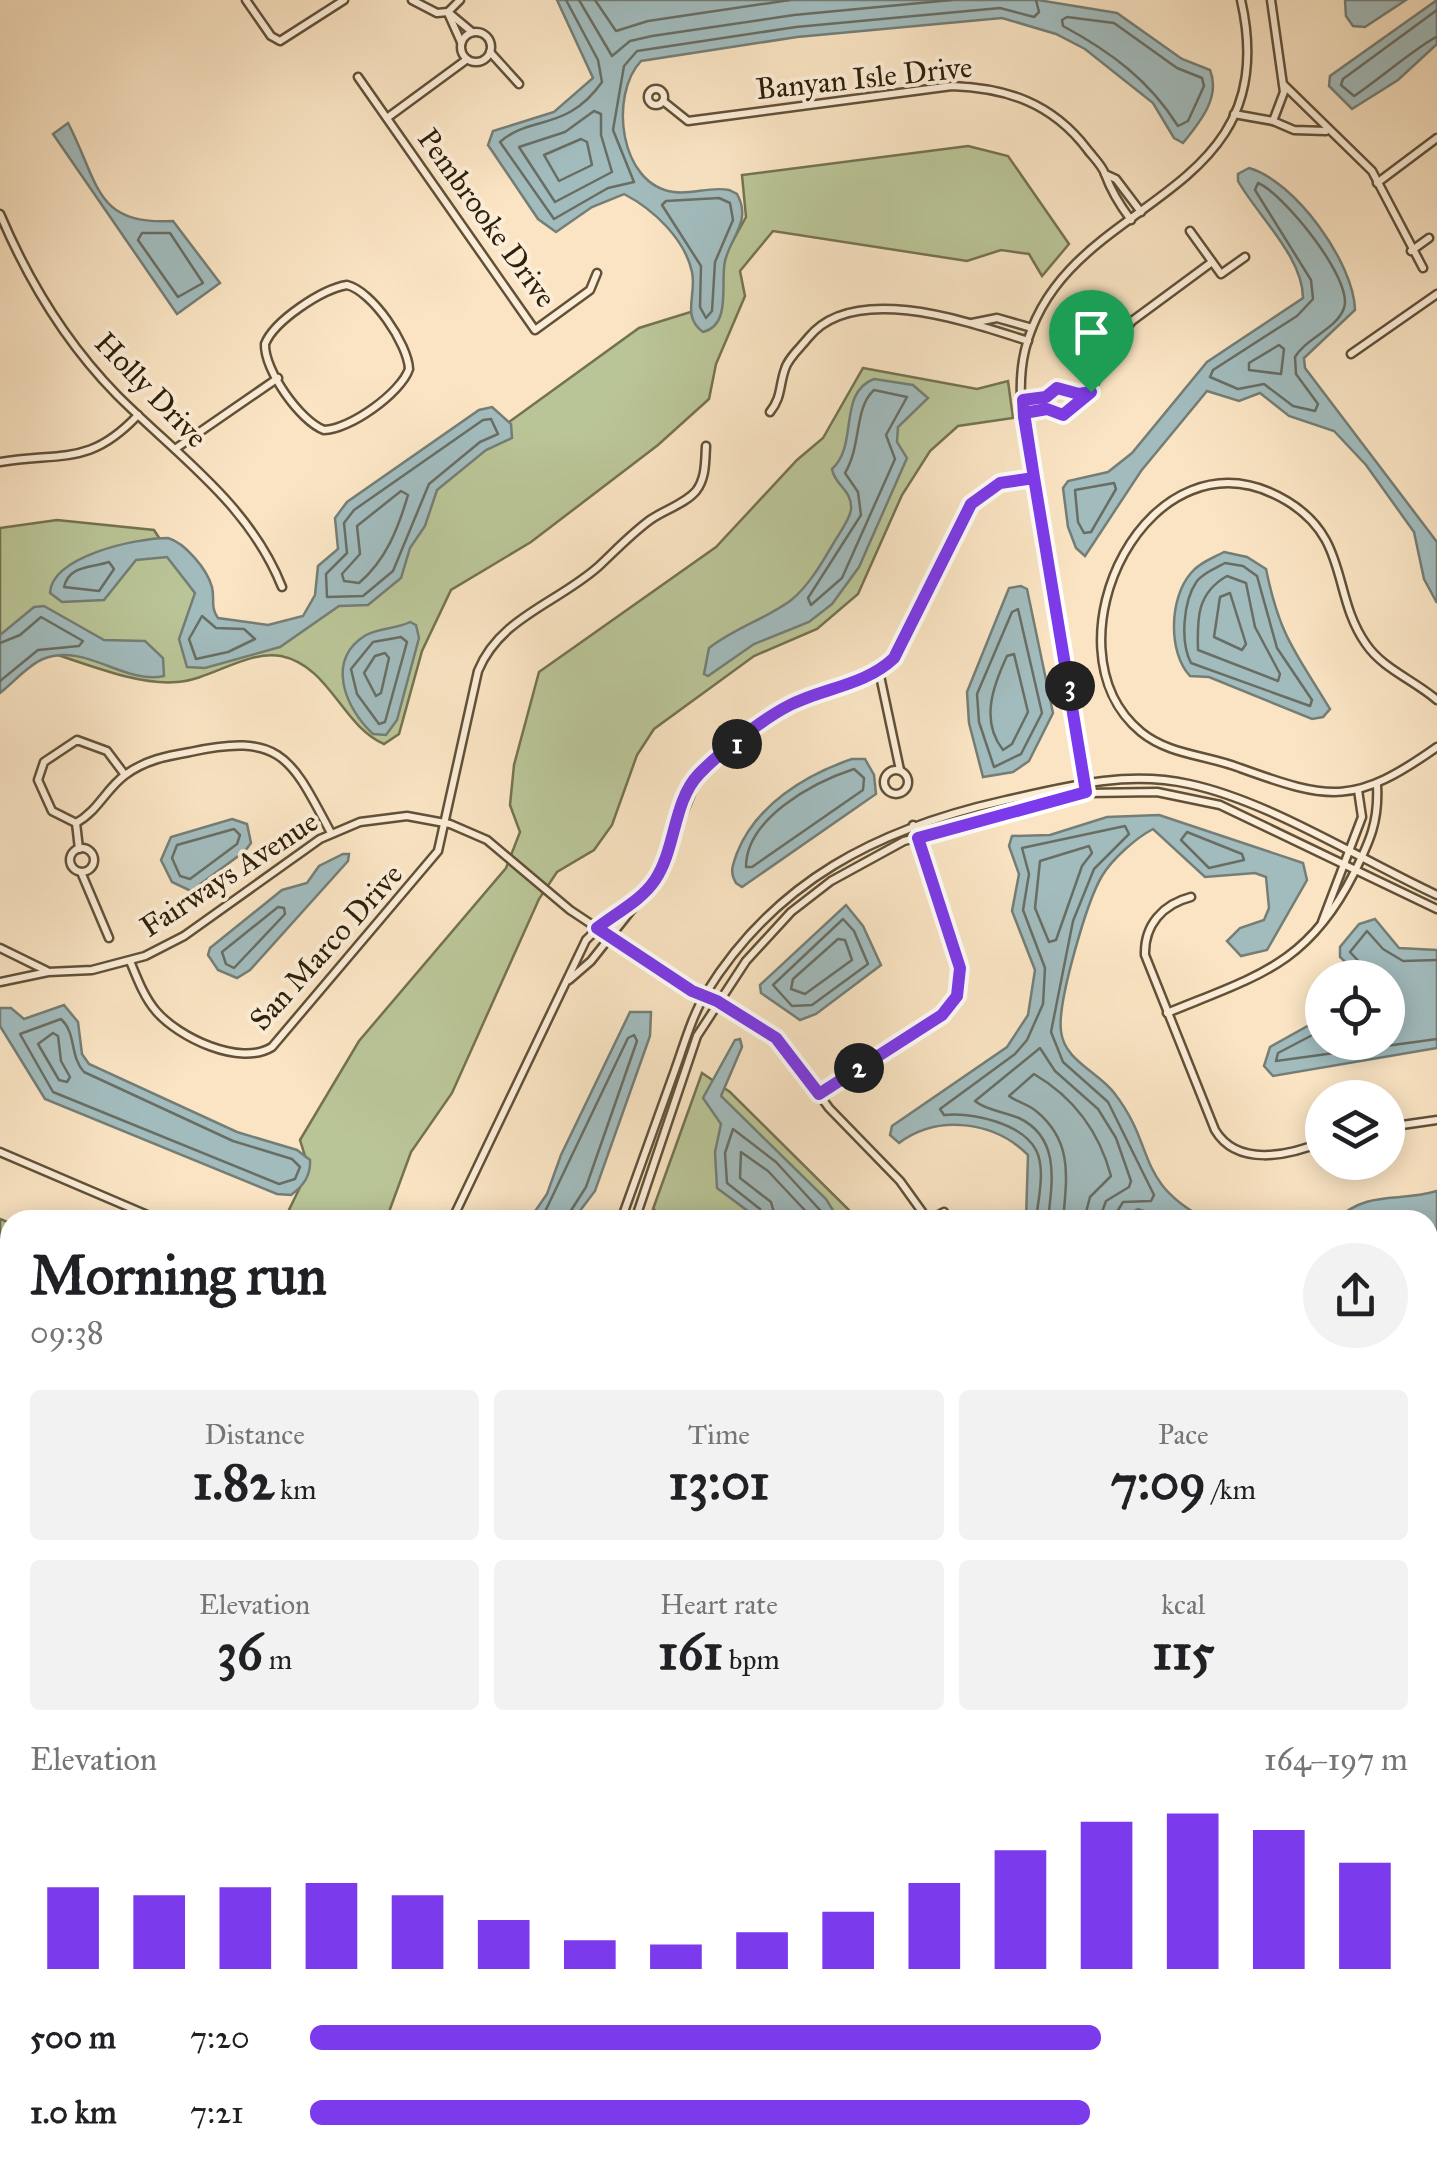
<!DOCTYPE html>
<meta charset="utf-8">
<style>
body{margin:0;font-family:"IM FELL Great Primer",serif;background:#f2f2f2;color:#202124;height:100vh;display:flex;flex-direction:column;font-size:38px;white-space:nowrap}
*{box-sizing:border-box;margin:0}
p{font-size:32px;color:#757577}
.icon{flex:none;width:55px;height:55px;fill:none;stroke:currentColor;stroke-width:2;stroke-linecap:round;stroke-linejoin:round}
.map{position:relative;flex:1;overflow:hidden}
.details{position:absolute;left:0px;top:1210px;width:1438px;height:962px;display:flex;flex-direction:column;background:#fff;border-radius:30px 30px 0 0;box-shadow:0 5px 25px #0003}
.details>*{flex:none}
.tools{position:absolute;left:1305px;top:960px;display:grid;gap:20px}
.tools a{display:grid;place-items:center;width:100px;height:100px;border-radius:50%;background:#fff;box-shadow:0 5px 25px #0003;font-size:50px}
.pin{position:absolute;display:grid;place-items:center;width:85px;height:85px;color:#fff;margin:-102px -42px;border-radius:50% 50% 50% 0;rotate:-45deg;box-shadow:0 0 10px #0007}
.pin .icon{rotate:45deg}
.km{position:absolute;width:50px;height:50px;margin:-25px;border-radius:50%;background:#222;color:#fff;font-size:28px;line-height:50px;text-align:center}
.round{display:grid;place-items:center;flex:none;width:105px;height:105px;border-radius:52px;background:#f2f2f2}
.head{display:flex;align-items:center;justify-content:space-between;height:170px;padding:0 30px}
h1{font-size:55px;font-weight:800;line-height:75px}
.figures{display:grid;grid-template-columns:repeat(3,1fr);gap:15px;height:170px;padding:10px 30px}
.figures div{display:grid;align-content:center;border-radius:10px;background:#f2f2f2;text-align:center}
.figures b{font-size:50px;font-weight:800}
.figures small{font-size:28px;font-weight:400}
.figures p{font-size:28px}
.chart{height:280px;padding:20px 30px}
.chart p{display:flex;justify-content:space-between}
.chart svg{width:100%;height:180px;margin-top:10px;stroke:#7c3aed;stroke-width:6}
ul{padding:0 30px;list-style:none;font-size:32px}
li{display:grid;grid-template-columns:160px 120px 1fr;align-items:center;height:75px}
li i{height:25px;border-radius:12px;background:#7c3aed}
.map>svg:first-child{display:block}
.green{fill:#bac597;stroke:#747250;stroke-width:2.5}
.water{fill:#a2bcbe;stroke:#747e76;stroke-width:2.5}
.lines{fill:none;stroke-linecap:round;stroke-linejoin:round}
.shore{stroke:#686e64;stroke-width:2.5}
.street-casing{stroke:#615138;stroke-width:11}
.street{stroke:#fcedd8;stroke-width:6}
.route-casing{stroke:#fff;stroke-width:20}
.route{stroke:#7c3aed;stroke-width:12}
.labels{text-anchor:middle;dominant-baseline:central;stroke-width:8;stroke-linejoin:round;paint-order:stroke}
.street-label{font-size:30px;fill:#2e200a;stroke:#fcedd8}
</style>
<div class="map">
<svg width="1437" height="2171" viewBox="0 0 1437 2171">
<rect width="100%" height="100%" fill="#fae4c3"/>
<filter id="stains"><feTurbulence type="fractalNoise" baseFrequency=".002" numOctaves="4"/><feColorMatrix values="0 0 0 0 .2 0 0 0 0 .09 0 0 0 0 .02 0 0 0 .5 -.17"/></filter>
<radialGradient id="worn" r=".72"><stop offset=".6" stop-color="#630" stop-opacity="0"/><stop offset="1" stop-color="#630" stop-opacity=".3"/></radialGradient>
<g class="green">
<path d="M 968,146 L 1008,156 L 1069,244 L 1042,276 L 1029,254 L 1001,250 L 967,261 L 773,231 L 740,271 L 745,296 L 716,364 L 709,399 L 658,445 L 531,542 L 451,590 L 422,651 L 399,734 L 384,744 C 342,726 330,666 281,656 C 247,650 210,680 177,682 C 133,686 73,658 29,646 L 0,666 L 0,528 L 57,520 L 154,530 L 211,618 L 273,634 L 310,617 L 462,456 L 639,328 L 694,311 L 746,217 L 742,175 Z"/>
<polygon points="863,368 977,389 1008,381 1013,418 958,426 930,451 902,495 858,594 817,629 754,656 654,729 637,755 612,825 594,850 557,872 539,899 452,1093 411,1152 386,1220 284,1220 309,1169 300,1140 359,1041 506,868 520,832 510,805 514,765 539,672 716,547 797,460 823,438"/>
<polygon points="702,1073 730,1092 859,1220 670,1220 653,1209"/>
<polygon points="0,1219 10,1223 10,1365 0,1351"/>
<polygon points="0,1728 10,1731 10,2162 55,2163 57,2171 0,2171"/>
<polygon points="1437,1924 1437,2171 1183,2171 1197,2162 1428,2162 1428,1941"/>
<polygon points="461,2163 556,2163 586,2171 455,2171"/>
</g>
<g class="water">
<path d="M 557,0 L 1038,0 L 1117,13 L 1182,59 L 1210,70 C 1221,97 1200,122 1183,143 L 1174,138 L 1153,103 L 1085,49 L 1056,34 L 1002,18 L 797,37 L 641,61 C 609,95 619,185 674,192 C 692,195 710,186 729,190 L 737,194 C 752,221 731,236 725,261 C 720,283 732,325 703,332 C 681,316 697,295 692,272 C 685,239 653,209 624,194 L 592,207 L 556,232 L 538,219 L 488,145 L 493,131 L 554,112 L 593,78 Z"/>
<polygon points="1345,0 1406,0 1365,27 1353,26 1346,16"/>
<polygon points="1437,0 1437,44 1398,80 1352,109 1329,86 1330,76"/>
<path d="M 68,123 C 99,182 94,226 173,221 L 220,283 L 177,314 L 53,134 Z"/>
<path d="M 1249,168 C 1295,181 1354,263 1355,310 L 1304,358 L 1305,368 L 1437,542 L 1437,603 L 1424,579 L 1414,532 L 1366,465 L 1334,431 L 1289,416 L 1260,393 L 1239,401 L 1207,391 L 1141,471 L 1085,556 L 1076,548 L 1068,527 L 1063,488 L 1068,481 L 1108,472 L 1132,453 L 1207,362 L 1303,298 C 1303,257 1257,215 1238,181 L 1238,174 Z"/>
<path d="M 874,379 L 913,385 L 928,398 L 898,427 L 897,442 L 907,458 L 859,567 L 832,604 L 809,622 L 754,644 L 708,676 L 704,674 L 709,648 C 735,628 765,619 790,601 C 808,587 822,563 833,544 C 838,535 849,521 851,510 C 853,490 834,485 832,469 C 859,445 837,393 874,379 Z"/>
<path d="M 492,407 L 511,424 L 512,438 L 486,450 L 437,490 L 425,526 L 410,548 L 401,578 L 368,605 L 339,606 L 280,647 L 205,668 L 187,667 L 179,639 L 195,593 L 167,557 L 136,560 L 104,600 L 62,602 L 50,593 C 52,556 136,538 168,538 C 185,543 207,569 212,587 C 215,599 210,607 218,618 L 268,625 L 303,616 L 315,595 L 318,566 L 338,549 L 335,518 L 347,502 L 479,410 Z"/>
<path d="M 1224,552 L 1247,557 L 1266,569 C 1280,637 1295,651 1330,709 L 1323,717 L 1312,719 L 1209,677 L 1190,676 C 1168,653 1169,598 1191,573 C 1199,563 1213,558 1224,552 Z"/>
<polygon points="1021,586 1027,589 1053,713 1029,761 1013,772 983,777 969,723 967,692 1009,588"/>
<path d="M 44,606 L 104,640 L 145,641 L 163,658 L 164,676 C 124,685 85,642 43,659 C 28,665 13,683 0,693 L 0,635 L 34,607 Z"/>
<path d="M 410,622 L 416,625 L 419,638 L 397,720 L 386,735 L 373,734 C 345,708 325,660 366,635 C 379,628 396,629 410,622 Z"/>
<path d="M 852,759 L 865,759 L 874,775 L 876,794 L 742,887 L 736,883 C 729,872 733,865 737,853 C 756,805 805,775 852,759 Z"/>
<path d="M 1159,815 L 1303,863 L 1307,880 L 1267,950 L 1241,956 L 1227,941 L 1240,928 L 1264,920 L 1269,908 L 1266,877 L 1255,873 L 1205,877 L 1153,829 C 1136,838 1112,859 1102,876 C 1087,901 1057,1003 1061,1031 C 1064,1061 1099,1072 1115,1094 C 1157,1149 1134,1181 1207,1220 L 1172,1220 L 1138,1209 L 1118,1220 L 1026,1220 L 1028,1155 C 994,1121 938,1114 899,1143 L 890,1135 L 892,1126 L 1007,1047 L 1028,1015 L 1035,970 L 1012,911 L 1019,874 L 1009,846 L 1012,836 L 1050,835 L 1107,817 Z"/>
<polygon points="232,819 247,824 251,843 245,851 191,891 172,882 161,860 171,837"/>
<polygon points="343,854 349,854 348,861 250,970 237,978 218,970 208,955 210,948 282,890 307,883 319,866"/>
<polygon points="846,905 863,926 881,965 816,1014 800,1020 761,993 760,985"/>
<polygon points="1375,919 1399,948 1437,950 1437,1048 1273,1076 1264,1066 1270,1047 1322,1018 1322,1042 1388,1042 1388,978 1361,977 1340,957 1340,947 1359,924"/>
<path d="M 64,1005 L 78,1022 L 82,1054 L 89,1064 L 237,1132 L 297,1150 L 310,1160 C 311,1176 303,1186 291,1195 L 277,1194 L 45,1099 L 0,1026 L 0,1008 L 11,1008 L 24,1019 Z"/>
<polygon points="630,1012 651,1012 650,1036 595,1191 573,1220 529,1220 547,1194 561,1155"/>
<polygon points="740,1039 742,1047 721,1096 826,1199 839,1220 760,1220 717,1188 715,1152 721,1124 703,1098 735,1040"/>
<path d="M 1437,1191 L 1437,1240 L 1428,1245 L 1428,1220 L 1335,1220 C 1371,1189 1396,1203 1437,1191 Z"/>
</g>
<g class="lines">
<g class="shore">
<path d="M 566,0 L 598,60 L 602,82 C 567,132 530,115 500,142 L 554,219 L 608,188 L 634,182 L 613,130 L 624,66 L 637,51 L 796,27 L 1000,8 L 1034,17 L 1039,12 L 1036,0"/>
<polyline points="579,0 612,56 630,41 652,36 794,15 952,0"/>
<polyline points="595,0 616,31 648,21 790,0"/>
<path d="M 1437,10 L 1343,79 L 1341,85 L 1354,96 C 1370,86 1427,39 1437,37"/>
<path d="M 1067,17 L 1114,23 L 1177,68 L 1202,78 L 1204,86 L 1188,121 L 1178,126 C 1149,80 1111,52 1063,26 L 1062,20 Z"/>
<polygon points="594,111 601,114 601,135 612,172 555,202 519,147 565,132"/>
<polygon points="581,139 587,142 592,165 559,181 544,155"/>
<path d="M 1258,183 C 1283,193 1354,280 1344,308 C 1337,329 1306,338 1295,357 L 1296,374 L 1318,404 L 1315,411 L 1293,406 L 1264,384 L 1238,389 L 1210,377 L 1213,370 L 1297,316 L 1313,299 L 1311,280 L 1255,190 Z"/>
<polygon points="719,198 730,203 733,220 715,262 712,311 706,318 700,307 701,266 662,205 666,201"/>
<polygon points="142,233 170,233 203,283 178,297 138,240"/>
<polygon points="1279,345 1284,349 1281,374 1249,370 1249,363"/>
<path d="M 874,390 L 907,397 L 886,435 L 895,459 L 842,578 L 811,605 L 808,598 L 861,515 L 858,492 L 845,473 C 862,444 854,408 874,390 Z"/>
<polygon points="491,419 498,434 480,442 429,484 393,571 363,596 327,597 326,574 347,553 344,523 354,510 483,420"/>
<polygon points="1114,483 1116,489 1091,532 1084,533 1078,522 1075,490"/>
<path d="M 401,491 L 408,495 C 398,529 386,560 359,583 L 344,581 L 342,574 L 360,554 L 357,526 Z"/>
<path d="M 109,562 L 114,569 L 99,591 L 64,587 C 69,565 91,568 109,562 Z"/>
<path d="M 1225,563 L 1243,566 L 1257,576 L 1277,648 L 1312,700 L 1310,706 L 1191,663 C 1180,642 1183,601 1197,581 C 1203,573 1216,568 1225,563 Z"/>
<path d="M 1227,576 L 1246,583 L 1255,627 L 1280,674 L 1278,681 L 1198,650 C 1197,618 1197,593 1227,576 Z"/>
<polygon points="1230,593 1246,644 1242,650 1214,637 1220,597"/>
<polygon points="1018,609 1042,713 1021,754 994,767 979,722 977,694 1012,612"/>
<polygon points="202,616 216,628 244,629 255,639 228,652 196,659 189,639"/>
<polygon points="401,637 407,642 385,722 379,724 357,694 351,669 373,642"/>
<polyline points="0,643 20,635 41,617 83,641 79,646 38,650 0,681"/>
<polygon points="385,653 389,658 381,693 376,696 364,673 375,656"/>
<path d="M 1014,654 L 1028,712 L 1012,744 L 1003,750 C 980,721 993,686 1007,656 Z"/>
<path d="M 854,769 L 864,778 L 863,790 L 752,867 L 746,867 C 746,818 814,782 854,769 Z"/>
<polygon points="234,829 240,835 237,844 190,879 180,876 172,858 177,845"/>
<polygon points="1187,832 1242,854 1244,860 1209,868 1181,840"/>
<polygon points="1089,846 1092,853 1082,866 1056,940 1049,942 1035,908 1040,861"/>
<polygon points="278,907 284,908 285,914 234,968 226,964 222,952"/>
<polygon points="843,919 854,931 868,964 812,1005 792,1006 773,985"/>
<polygon points="838,939 845,940 852,960 805,994 791,989 793,979"/>
<polyline points="1367,978 1365,968 1350,952 1367,931 1383,949 1403,961 1437,960"/>
<path d="M 61,1019 C 77,1034 69,1055 84,1072 L 233,1141 L 292,1159 L 300,1167 L 295,1179 L 279,1184 L 53,1092 L 20,1034 Z"/>
<polyline points="1322,1030 1278,1053 1276,1061 1437,1039"/>
<polygon points="53,1033 58,1036 61,1061 70,1077 67,1082 59,1080 38,1044"/>
<polyline points="541,1220 628,1038 634,1035 637,1041 586,1187 565,1220"/>
<polyline points="763,1220 760,1209 727,1183 725,1153 733,1129 776,1162 829,1220"/>
<polyline points="776,1220 771,1202 740,1178 741,1152 768,1171 814,1220"/>
<path d="M 1036,1220 C 1038,1200 1046,1169 1036,1150 C 1022,1123 971,1112 944,1115 L 940,1109 L 1015,1054 L 1027,1040 L 1043,1004 L 1045,968 L 1023,910 L 1029,874 L 1022,848 L 1125,826 L 1129,834 L 1094,869 L 1073,921 L 1051,1032 L 1063,1062 L 1108,1102 L 1154,1195 L 1151,1201 L 1123,1202 L 1112,1220"/>
<path d="M 1048,1220 C 1052,1183 1061,1138 1019,1118 C 1005,1112 985,1110 975,1101 L 1040,1048 L 1055,1071 L 1098,1109 L 1116,1138 L 1131,1181 L 1129,1187 L 1106,1201 L 1099,1220"/>
<path d="M 1063,1220 C 1067,1177 1073,1141 1036,1111 C 1028,1104 1017,1102 1009,1096 L 1034,1074 C 1073,1097 1099,1131 1111,1176 L 1090,1197 L 1084,1220"/>
</g>
<defs>
<g id="street">
<polyline points="246,0 271,36 280,41 344,0"/>
<polyline points="412,0 437,13 448,12 472,32"/>
<polyline points="1271,0 1284,92 1273,121"/>
<polyline points="448,12 460,0"/>
<polyline points="448,13 461,42"/>
<circle cx="476" cy="47" r="15"/>
<polyline points="490,52 519,84"/>
<polyline points="358,77 535,330 590,290 597,273"/>
<polyline points="1283,84 1372,171 1423,268"/>
<circle cx="656" cy="97" r="8"/>
<path d="M 663,101 L 688,121 L 952,86 C 1007,88 1052,103 1087,149 C 1092,156 1102,165 1105,174 C 1111,191 1119,204 1131,220"/>
<polyline points="1234,114 1273,121 1294,130 1326,131"/>
<polyline points="387,118 466,60"/>
<polyline points="1105,174 1116,179 1141,212"/>
<polyline points="1377,183 1437,138"/>
<path d="M 0,214 C 28,280 67,344 117,395 C 178,456 249,504 282,587"/>
<polyline points="1190,231 1221,274 1245,257"/>
<polyline points="1411,251 1429,238"/>
<path d="M 347,285 C 372,291 408,344 409,369 C 401,393 349,430 324,430 C 300,421 264,370 265,344 C 274,321 322,289 347,285 Z"/>
<polyline points="972,323 997,318 1032,328"/>
<polyline points="1351,354 1437,294"/>
<circle cx="1059" cy="401" r="14"/>
<polyline points="1070,393 1091,391 1110,351 1132,321 1212,262"/>
<polyline points="1023,400 1046,397"/>
<path d="M 770,412 C 782,397 779,386 785,369 C 788,358 801,347 808,338 C 853,281 969,322 1028,341"/>
<polyline points="1024,413 1047,409"/>
<polyline points="175,449 278,378"/>
<path d="M 0,462 C 63,452 90,466 138,415"/>
<polyline points="879,671 900,770"/>
<path d="M 1437,700 C 1414,680 1383,669 1366,644 C 1331,594 1350,539 1287,501 C 1149,418 1039,648 1141,732 C 1169,755 1207,755 1240,768 C 1331,801 1355,805 1437,747"/>
<circle cx="896" cy="782" r="12"/>
<path d="M 125,775 L 107,751 L 77,740 L 44,762 L 38,780 L 52,811 L 76,823 C 97,812 106,789 125,775 C 145,760 167,756 190,752 C 282,732 291,758 331,833"/>
<path d="M 1085,783 C 1072,701 1059,619 1045,537 C 1035,479 1011,408 1025,350 C 1063,193 1288,206 1241,0"/>
<polyline points="76,823 79,849"/>
<circle cx="82" cy="860" r="12"/>
<polyline points="81,872 109,938"/>
<path d="M 1191,897 C 1163,904 1144,925 1145,955 L 1215,1130 C 1237,1167 1288,1156 1322,1142"/>
<polyline points="1322,922 1362,817 1358,790"/>
<polyline points="0,948 47,971"/>
<path d="M 130,961 C 137,978 144,997 156,1011 C 178,1037 240,1067 272,1047 L 438,851 L 478,671 C 500,617 558,603 599,566 C 616,550 631,534 650,520 C 664,510 685,504 696,491 C 706,478 705,462 706,446"/>
<polyline points="569,980 591,961 656,879 700,772 787,706 885,667 902,648 936,581 955,530 971,504 999,483 1034,478"/>
<polyline points="0,982 48,972 92,970 145,956 184,936 320,839 360,822 407,816 450,824 487,840 570,910 692,991 717,1001 781,1042 829,1108 900,1181 928,1220"/>
<path d="M 1167,1013 C 1257,976 1308,965 1354,873 C 1370,841 1379,821 1377,785"/>
<path d="M 819,1094 C 849,1074 937,1028 953,1002 C 975,969 926,862 913,825"/>
<polyline points="1388,1127 1437,1120"/>
<polyline points="0,1152 159,1220"/>
<polyline points="452,1220 586,940 618,909 634,901"/>
<path d="M 621,1220 C 639,1170 657,1120 675,1070 C 684,1045 692,1016 706,993 C 775,881 878,829 1002,801 C 1064,787 1125,770 1189,784 C 1269,801 1361,860 1437,895"/>
<polyline points="635,1220 697,1036 746,961 791,912 831,881 904,841 1087,793 1157,792 1220,805 1437,909"/>
<polyline points="929,1220 944,1212"/>
<polyline points="0,1399 10,1399"/>
<polyline points="1428,1409 1437,1406"/>
<polyline points="1428,1680 1437,1670"/>
<polyline points="0,1708 10,1712"/>
<polyline points="1428,1842 1437,1834"/>
<polyline points="69,2162 71,2171"/>
<polyline points="82,2162 84,2171"/>
<polyline points="804,2162 832,2171"/>
<polyline points="1152,2162 1166,2170 1182,2162"/>
<polyline points="439,2171 442,2162"/>
<polyline points="1030,2171 1060,2162"/>
</g>
</defs>
<use href="#street" class="street-casing"/>
<use href="#street" class="street"/>
</g>
<g class="lines">
<defs>
<path id="route" d="M 1091,392 L 1063,415 L 1047,409 L 1024,413 L 1034,478 L 1000,483 L 971,504 L 894,658 C 866,685 824,688 790,705 C 764,718 719,753 699,774 C 673,801 676,849 655,880 C 642,900 616,913 597,928 L 692,991 L 717,1001 L 776,1038 L 819,1094 L 942,1015 L 957,996 L 960,968 L 918,838 L 1086,792 C 1065,667 1045,542 1024,417 L 1023,400 L 1046,397 L 1057,388 L 1079,394 L 1091,392"/>
</defs>
<use href="#route" class="route-casing"/>
<use href="#route" class="route"/>
</g>
<g class="labels">
<g class="street-label">
<text transform="translate(864 78) rotate(-6)">Banyan Isle Drive</text>
<text transform="translate(487 218) rotate(54)">Pembrooke Drive</text>
<text transform="translate(151 390) rotate(46)">Holly Drive</text>
<text transform="translate(229 874) rotate(-33)">Fairways Avenue</text>
<text transform="translate(326 947) rotate(-48)">San Marco Drive</text>
</g>
</g>
<rect width="100%" height="100%" filter="url(#stains)"/>
<rect width="100%" height="100%" fill="url(#worn)"/>
</svg>
<div class="tools">
<a><svg class="icon" aria-label="locate" viewBox="0 0 24 24"><circle cx="12" cy="12" r="6"/><path d="M12 2v4M12 18v4M2 12h4M18 12h4"/></svg></a>
<a><svg class="icon" aria-label="layers" viewBox="0 0 24 24"><path d="M12 4l9 5-9 5-9-5zM3 14l9 5 9-5"/></svg></a>
</div>
<div class="pin" style="left:1091px;top:392px;background:#1e9e55"><svg class="icon" aria-label="arrive" viewBox="0 0 24 24"><path d="M6 21V4h12l-3 4 3 4H6"/></svg></div>
<b class="km" style="left:737px;top:744px">1</b>
<b class="km" style="left:859px;top:1068px">2</b>
<b class="km" style="left:1070px;top:686px">3</b>
<section class="details">
<div class="head"><div><h1>Morning run</h1><p>09:38</p></div><a class="round"><svg class="icon" aria-label="share" viewBox="0 0 24 24"><path d="M12 15V3M7 8l5-5 5 5M5 13v7h14v-7"/></svg></a></div>
<div class="figures">
<div><p>Distance</p><b>1.82<small> km</small></b></div>
<div><p>Time</p><b>13:01</b></div>
<div><p>Pace</p><b>7:09<small> /km</small></b></div>
</div>
<div class="figures">
<div><p>Elevation</p><b>36<small> m</small></b></div>
<div><p>Heart rate</p><b>161<small> bpm</small></b></div>
<div><p>kcal</p><b>115</b></div>
</div>
<div class="chart"><p><span>Elevation</span>164–197 m</p>
<svg viewBox="0 0 160 44" preserveAspectRatio="none"><path d="M5 44V24M15 44V26M25 44V24M35 44V23M45 44V26M55 44V32M65 44V37M75 44V38M85 44V35M95 44V30M105 44V23M115 44V15M125 44V8M135 44V6M145 44V10M155 44V18"/></svg>
</div>
<ul>
<li><b>500 m</b>7:20<i style="width:72%"></i></li>
<li><b>1.0 km</b>7:21<i style="width:71%"></i></li>
</ul>
</section>
</div>
